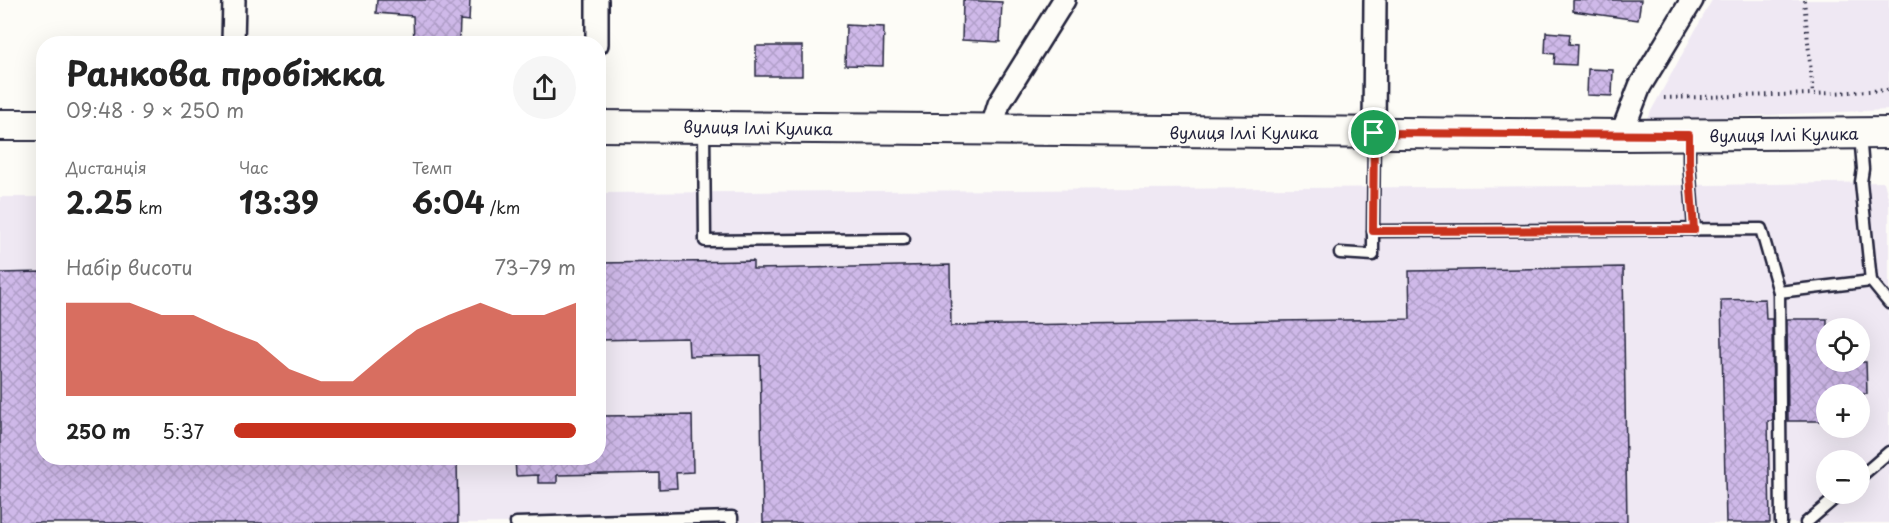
<!DOCTYPE html>
<html lang="uk">
<meta charset="utf-8">
<style>
body{margin:0;font-family:"Playpen Sans",sans-serif;background:#f6f6f6;color:#222;height:100vh;display:flex;flex-direction:column;font-size:22px;white-space:nowrap}
*{box-sizing:border-box;margin:0}
p{font-size:20px;color:#767676}
.icon{flex:none;width:33px;height:33px;fill:none;stroke:currentColor;stroke-width:2;stroke-linecap:round;stroke-linejoin:round}
.map{position:relative;flex:1;overflow:hidden}
.details{position:absolute;left:36px;top:36px;width:570px;height:429px;display:flex;flex-direction:column;background:#fff;border-radius:24px;box-shadow:0 6px 24px #0002}
.details>*{flex:none}
.controls{position:absolute;left:1816px;top:318px;display:grid;gap:12px}
.controls a{display:grid;place-items:center;width:54px;height:54px;border-radius:50%;background:#fff;box-shadow:0 6px 24px #0002;font-size:30px}
.pin{position:absolute;display:grid;place-items:center;width:51px;height:51px;color:#fff;margin:-26px;border:3px solid #fff;border-radius:50%;box-shadow:0 2px 6px #0007}
.round{display:grid;place-items:center;flex:none;width:63px;height:63px;border-radius:32px;background:#f6f6f6}
.head{display:flex;align-items:center;justify-content:space-between;height:102px;padding:0 30px}
h1{font-size:33px;font-weight:700;line-height:45px}
.metrics{display:grid;grid-template-columns:repeat(3,1fr);gap:9px;height:102px;padding:6px 30px}
.metrics div{display:grid;align-content:center}
.metrics b{font-size:30px;font-weight:700}
.metrics small{font-size:16px;font-weight:400}
.metrics p{font-size:16px}
.chart{height:168px;padding:12px 30px}
.chart p{display:flex;justify-content:space-between}
.chart svg{width:100%;height:108px;margin-top:6px;fill:#c8321e;opacity:.7}
ul{padding:0 30px;list-style:none;font-size:20px}
li{display:grid;grid-template-columns:96px 72px 1fr;align-items:center;height:45px}
li i{height:15px;border-radius:8px;background:#c8321e}
.map>svg:first-child{display:block}
.built{fill:#efe8f3;fill-rule:evenodd}
.building{fill:url(#building-cross-hatch);stroke:#22223b;stroke-width:1.5}
.lines{fill:none;stroke-linecap:round;stroke-linejoin:round}
.lane-casing{stroke:#22223b;stroke-width:15}
.street-casing{stroke:#22223b;stroke-width:26}
.secondary-casing{stroke:#22223b;stroke-width:34}
.path{stroke:#22223b;stroke-width:4;stroke-dasharray:1.5 4.5;stroke-linecap:butt}
.lane{stroke:#fdfcf7;stroke-width:10}
.street{stroke:#fdfcf7;stroke-width:21}
.secondary{stroke:#fdfcf7;stroke-width:30}
.route-casing{stroke:#fff;stroke-width:12}
.route{stroke:#c8321e;stroke-width:8}
.labels{text-anchor:middle;dominant-baseline:central;stroke-width:4.5;stroke-linejoin:round;paint-order:stroke}
.street-label{font-size:16px;fill:#22223b;stroke:#fdfcf7}
</style>
<div class="map">
<svg width="1889" height="523" viewBox="0 0 1889 523">
<defs>
<pattern id="building-cross-hatch" width="8" height="8" patternUnits="userSpaceOnUse" patternTransform="scale(1.5)"><rect width="8" height="8" fill="#cfb9e9"/><path d="M0 0l8 8M0 8l8-8" fill="none" stroke="#b19fc9"/></pattern>
</defs>
<rect width="100%" height="100%" fill="#fdfcf7"/>
<filter id="ink" filterUnits="userSpaceOnUse"><feTurbulence type="fractalNoise" baseFrequency=".0167" numOctaves="2"/><feDisplacementMap in="SourceGraphic" scale="12" xChannelSelector="R" yChannelSelector="G"/><feConvolveMatrix kernelMatrix="1 2 1 2 8 2 1 2 1" color-interpolation-filters="sRGB"/></filter>
<g filter="url(#ink)">
<g class="built">
<polygon points="1712,0 1889,0 1889,110 1646,120"/>
<path d="M 1884,182 L 1889,201 L 1889,523 L 0,523 L 0,197 L 43,197 L 44,458 L 598,458 L 599,193 L 1708,185 ZM 1827,328 L 1860,328 L 1860,362 L 1827,362 ZM 1827,394 L 1860,394 L 1860,428 L 1827,428 ZM 1827,460 L 1860,460 L 1860,494 L 1827,494 Z"/>
</g>
<g class="building">
<polygon points="377,0 470,0 469,21 460,20 459,44 414,44 413,16 376,13"/>
<polygon points="963,0 1002,2 1000,42 962,40"/>
<polygon points="1573,0 1641,0 1638,20 1573,11"/>
<polygon points="846,25 884,27 883,66 845,65"/>
<polygon points="1546,32 1570,34 1569,44 1577,45 1576,65 1554,64 1555,54 1545,53"/>
<rect x="756" y="46" width="46" height="30"/>
<polygon points="1588,69 1613,70 1612,96 1587,95"/>
<polygon points="753,261 753,269 950,265 951,326 1410,319 1409,271 1623,267 1627,523 763,523 760,355 689,356 688,338 598,340 598,263"/>
<polygon points="44,272 44,458 457,458 458,523 0,523 0,273"/>
<polygon points="1765,299 1766,319 1772,319 1773,421 1768,421 1770,523 1726,523 1721,300"/>
<polygon points="1787,319 1827,319 1827,362 1866,362 1867,394 1827,394 1827,421 1788,421"/>
<polygon points="692,415 693,472 676,473 677,488 659,489 659,473 557,475 557,483 538,483 538,475 516,476 515,458 598,458 598,416"/>
</g>
<g class="lines">
<defs>
<g id="lane">
<polyline points="704,129 705,241 904,239"/>
<polyline points="1374,135 1373,231 1761,229 1779,292 1781,523"/>
<polyline points="1860,135 1863,169 1861,182 1871,281"/>
<polyline points="1689,138 1689,161 1694,230"/>
<polyline points="1340,253 1373,255 1373,231"/>
<polyline points="1779,292 1871,281 1889,303"/>
<polyline points="1860,477 1889,452"/>
<polyline points="516,523 732,517 732,523"/>
<polyline points="1806,523 1840,494"/>
</g>
<g id="street">
<polyline points="597,0 597,44"/>
<polyline points="233,44 234,0"/>
<polyline points="991,130 999,104 1064,0"/>
<polyline points="1374,133 1375,0"/>
<polyline points="1621,135 1640,86 1692,0"/>
</g>
<g id="secondary">
<polyline points="0,125 44,125"/>
<polyline points="598,126 1621,135 1889,133"/>
</g>
</defs>
<use href="#lane" class="lane-casing"/>
<use href="#street" class="street-casing"/>
<use href="#secondary" class="secondary-casing"/>
<g class="path">
<polyline points="1804,0 1813,94"/>
<polyline points="1664,98 1813,94 1889,90"/>
</g>
<use href="#lane" class="lane"/>
<use href="#street" class="street"/>
<use href="#secondary" class="secondary"/>
</g>
</g>
<g class="lines" filter="url(#ink)">
<defs>
<polygon id="route" points="1374,133 1689,135 1689,161 1694,230 1373,231"/>
</defs>
<use href="#route" class="route-casing"/>
<use href="#route" class="route"/>
</g>
<g class="labels">
<g class="street-label">
<text transform="translate(758 127) rotate(1)">вулиця Іллі Кулика</text>
<text x="1244" y="132">вулиця Іллі Кулика</text>
<text transform="translate(1784 134) rotate(-1)">вулиця Іллі Кулика</text>
</g>
</g>
</svg>
<div class="controls">
<a><svg class="icon" aria-label="locate" viewBox="0 0 24 24"><circle cx="12" cy="12" r="6"/><path d="M12 2v4M12 18v4M2 12h4M18 12h4"/></svg></a>
<a>+</a>
<a>−</a>
</div>
<div class="pin" style="left:1374px;top:133px;background:#1e9e55"><svg class="icon" aria-label="arrive" viewBox="0 0 24 24"><path d="M6 21V4h12l-3 4 3 4H6"/></svg></div>
<section class="details">
<div class="head"><div><h1>Ранкова пробіжка</h1><p>09:48 · 9 × 250 m</p></div><a class="round"><svg class="icon" aria-label="share" viewBox="0 0 24 24"><path d="M12 15V3M7 8l5-5 5 5M5 13v7h14v-7"/></svg></a></div>
<div class="metrics">
<div><p>Дистанція</p><b>2.25<small> km</small></b></div>
<div><p>Час</p><b>13:39</b></div>
<div><p>Темп</p><b>6:04<small> /km</small></b></div>
</div>
<div class="chart"><p><span>Набір висоти</span>73–79 m</p>
<svg viewBox="0 0 160 44" preserveAspectRatio="none"><path d="M0 44V6L10 6L20 6L30 11L40 11L50 17L60 22L70 33L80 38L90 38L100 27L110 17L120 11L130 6L140 11L150 11L160 6V44z"/></svg>
</div>
<ul>
<li><b>250 m</b>5:37<i style="width:100%"></i></li>
</ul>
</section>
</div>
